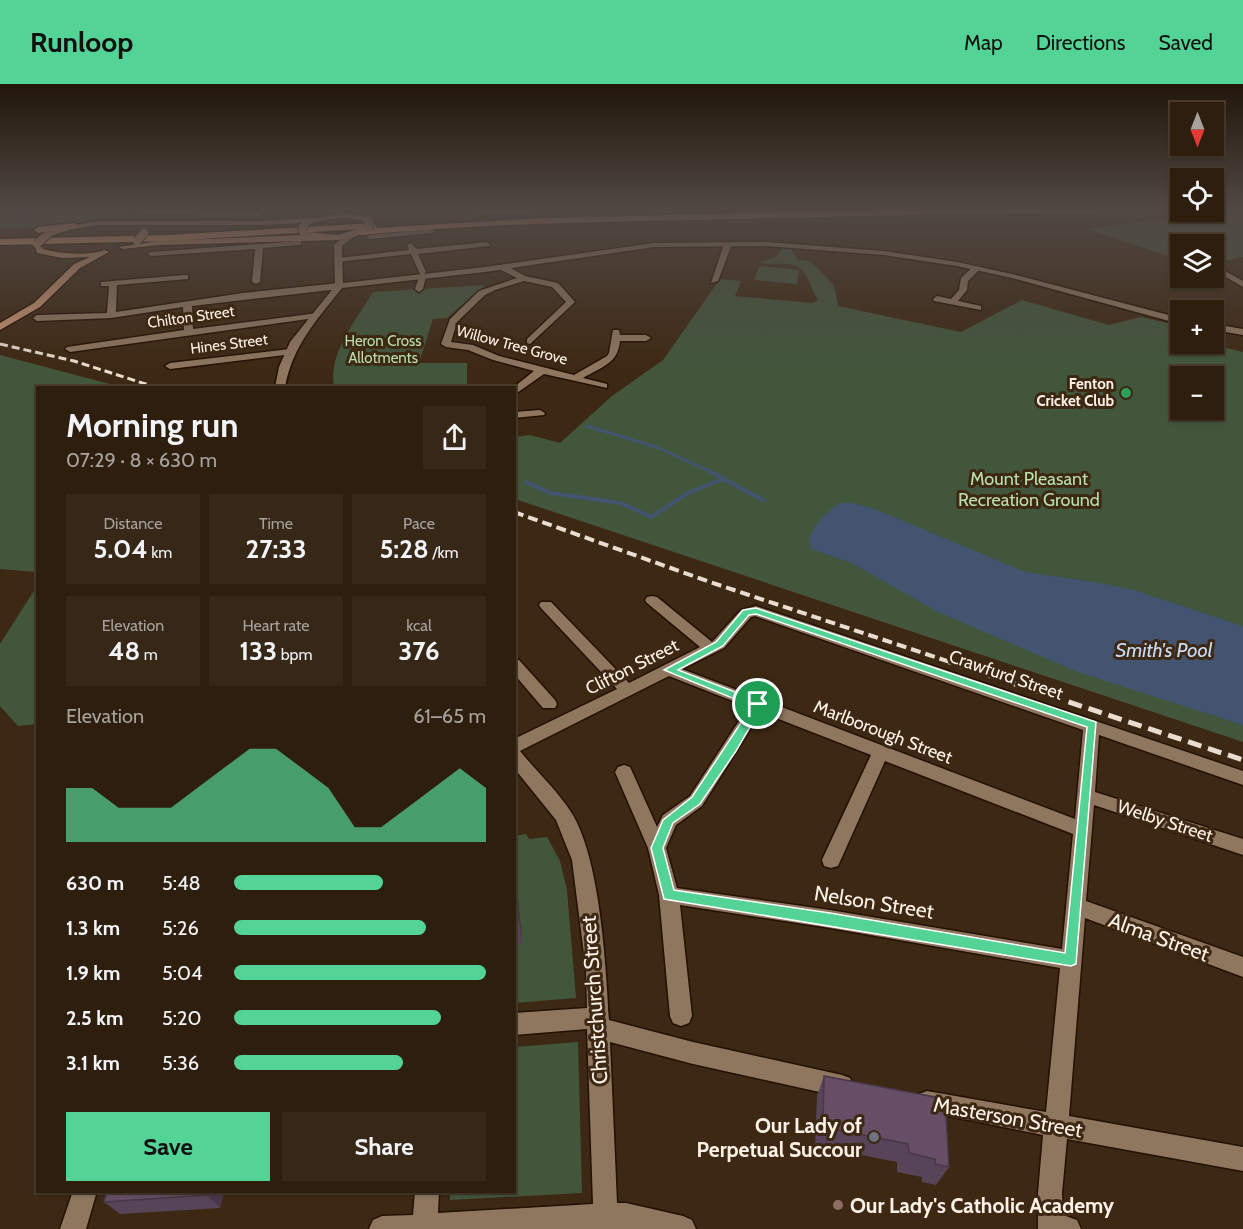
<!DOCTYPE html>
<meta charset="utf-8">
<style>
body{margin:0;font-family:Cabin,sans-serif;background:#362717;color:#f1f3f6;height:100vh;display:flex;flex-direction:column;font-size:22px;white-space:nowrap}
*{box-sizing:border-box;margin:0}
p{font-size:20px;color:#a7a29e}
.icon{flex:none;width:33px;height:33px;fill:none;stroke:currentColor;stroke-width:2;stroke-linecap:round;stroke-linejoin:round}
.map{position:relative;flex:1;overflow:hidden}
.sheet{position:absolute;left:36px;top:302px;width:480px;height:807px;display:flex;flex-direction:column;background:#2e1e0e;border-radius:0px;box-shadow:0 2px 4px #0004,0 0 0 2px #493c2e}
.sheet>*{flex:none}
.needle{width:39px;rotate:180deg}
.tools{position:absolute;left:1170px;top:18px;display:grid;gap:12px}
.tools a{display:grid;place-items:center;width:54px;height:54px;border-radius:0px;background:#2e1e0e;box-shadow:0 2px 4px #0004,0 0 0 2px #493c2e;font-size:30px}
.pin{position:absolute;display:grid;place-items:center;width:51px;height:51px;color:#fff;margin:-26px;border:3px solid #fff;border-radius:50%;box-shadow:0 2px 6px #0007}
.round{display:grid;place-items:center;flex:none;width:63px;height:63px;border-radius:0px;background:#362717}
.overview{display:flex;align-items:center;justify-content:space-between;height:102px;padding:0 30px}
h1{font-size:33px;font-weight:700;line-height:45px}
.figures{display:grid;grid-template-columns:repeat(3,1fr);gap:9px;height:102px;padding:6px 30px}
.figures div{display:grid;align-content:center;border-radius:0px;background:#362717;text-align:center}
.figures b{font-size:26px;font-weight:700}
.figures small{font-size:16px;font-weight:400}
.figures p{font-size:16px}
.chart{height:168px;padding:12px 30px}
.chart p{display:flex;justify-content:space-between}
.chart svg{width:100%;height:108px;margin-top:6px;fill:#53d396;opacity:.7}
.button{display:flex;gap:12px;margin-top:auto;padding:12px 30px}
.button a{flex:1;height:69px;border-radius:0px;background:#53d396;color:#111;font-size:24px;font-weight:700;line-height:69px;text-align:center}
.button a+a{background:#362717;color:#f1f3f6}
ul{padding:0 30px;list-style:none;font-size:20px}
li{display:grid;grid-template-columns:96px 72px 1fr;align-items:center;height:45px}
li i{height:15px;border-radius:8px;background:#53d396}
header{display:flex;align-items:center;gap:36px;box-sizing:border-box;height:84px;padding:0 30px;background:#53d396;color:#111}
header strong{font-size:28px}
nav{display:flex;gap:33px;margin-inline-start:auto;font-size:21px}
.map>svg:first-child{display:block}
.green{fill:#42563c;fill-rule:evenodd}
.water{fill:#42546f}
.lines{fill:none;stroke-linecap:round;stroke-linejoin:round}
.stream-far2{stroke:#42546f;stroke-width:2}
.stream-far1{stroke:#42546f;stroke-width:3}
.stream{stroke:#42546f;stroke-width:4}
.street-casing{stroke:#231000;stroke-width:3}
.secondary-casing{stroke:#231000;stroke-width:3}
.primary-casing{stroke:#231000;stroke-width:3}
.highway-casing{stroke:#231000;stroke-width:3}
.street{fill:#8e765f;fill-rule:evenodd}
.secondary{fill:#8e765f;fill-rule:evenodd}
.primary{fill:#c99270;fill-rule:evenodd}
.highway{fill:#f1a47b;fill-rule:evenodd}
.rail-far2{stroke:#e9dcd1;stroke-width:3;stroke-dasharray:8 4;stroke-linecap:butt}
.rail-far1{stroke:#e9dcd1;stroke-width:4;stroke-dasharray:10 5;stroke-linecap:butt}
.rail{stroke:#e9dcd1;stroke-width:5;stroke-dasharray:14 7;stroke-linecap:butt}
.primary-bridge-casing{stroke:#231000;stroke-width:10;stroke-linecap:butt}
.primary-bridge{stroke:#c99270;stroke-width:8}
.wall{fill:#584458}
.shaded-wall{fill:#473747}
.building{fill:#664f66;stroke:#473747;stroke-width:1.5}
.route{fill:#53d396;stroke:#fff;stroke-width:1.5;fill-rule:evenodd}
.leisure-dot{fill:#2e9e5b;stroke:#3d2813;stroke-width:2}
.worship-dot{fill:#6b7280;stroke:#3d2813;stroke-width:2}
.education-dot{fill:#8d6e63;stroke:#3d2813;stroke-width:2}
.labels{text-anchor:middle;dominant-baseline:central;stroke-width:6;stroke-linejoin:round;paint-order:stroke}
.far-street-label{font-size:15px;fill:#fef2e8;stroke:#3d2813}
.far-park-label{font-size:15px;fill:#b9dfac;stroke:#3d2813}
.far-poi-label{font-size:15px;font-weight:bold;fill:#fef2e8;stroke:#3d2813;text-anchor:end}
.park-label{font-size:18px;fill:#b9dfac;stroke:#3d2813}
.street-label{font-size:18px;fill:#fef2e8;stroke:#3d2813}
.water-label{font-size:20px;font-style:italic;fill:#c7dcfa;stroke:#3d2813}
.near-street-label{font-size:21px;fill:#fef2e8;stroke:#3d2813}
.near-poi-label{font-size:21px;font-weight:bold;fill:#fef2e8;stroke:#3d2813;text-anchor:end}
</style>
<header>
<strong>Runloop</strong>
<nav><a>Map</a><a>Directions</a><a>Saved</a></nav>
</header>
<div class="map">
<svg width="1243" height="1145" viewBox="0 0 1243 1145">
<rect width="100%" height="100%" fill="#3d2813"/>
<g class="green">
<polygon points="0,125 127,125 127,129 63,142 0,145"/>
<polygon points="1214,126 1243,126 1243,132 1229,132 1243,133 1243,173 1214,179 1214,160 1180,160 1180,176 1089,145 1214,128"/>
<path d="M 782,165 L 791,165 L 798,176 L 811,178 L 834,201 L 838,222 L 961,248 L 1022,216 L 1109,241 L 1141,233 L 1180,242 L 1180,260 L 1214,260 L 1214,248 L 1219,262 L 1243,268 L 1243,658 L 515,415 L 515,353 L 530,351 L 560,359 L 612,312 L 663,276 L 720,195 L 741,197 L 735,212 L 813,219 L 818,216 C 812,207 810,195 802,186 C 792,175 771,183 759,178 L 774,174 ZM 1180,292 L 1214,292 L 1214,326 L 1180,326 Z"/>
<polygon points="759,182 799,186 797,200 754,196"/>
<path d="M 485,201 L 447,234 L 433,235 L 419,279 L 467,279 L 467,303 L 334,303 C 328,268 356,237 373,208 Z"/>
<polygon points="0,271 121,303 38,303 37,488 0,485"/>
<polygon points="37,502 37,640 18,642 0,622 0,560"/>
<polygon points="526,750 529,755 547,753 560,777 567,806 576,914 515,919 515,752"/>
<polygon points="578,958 582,1109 450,1116 450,1107 514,1107 515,963"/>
</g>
<path class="water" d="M 840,419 L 853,419 L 875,425 L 1025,488 L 1100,499 L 1134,506 L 1243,542 L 1243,641 L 1078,588 L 936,527 L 852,479 L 811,465 L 809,454 C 817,438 825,429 840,419 Z"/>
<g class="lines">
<polyline class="stream-far2" points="14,137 32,125"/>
<polyline class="stream-far1" points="587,342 656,363 712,388"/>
<g class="stream">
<polyline points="709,387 763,416"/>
<polyline points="526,398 550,409 621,419 651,433 688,409 723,395"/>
</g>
<defs>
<g id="street">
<polygon points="131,125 198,127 199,125 205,125 205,129 258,128 260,125 267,125 261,132 201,133 197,131 143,129"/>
<polygon points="435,145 432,149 370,155 366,153 370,151"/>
<polygon points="301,157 301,161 298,161 263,164 260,198 256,200 252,198 255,165 151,172 147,170 151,168"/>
<polygon points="486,158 490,160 489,162 418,170 426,188 424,190 426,192 423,205 419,208 415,205 420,190 411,170 338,178 334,176 338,174 409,166 407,161 411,159 417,165"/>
<polygon points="728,158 732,160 718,197 711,199 724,160"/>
<polygon points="1214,181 1243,197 1243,203 1214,186"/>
<path d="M 501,182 L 507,182 L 525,192 L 558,199 L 575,218 L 530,260 L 527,259 L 527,255 L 566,218 L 552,203 L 524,197 L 495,206 L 485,211 L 457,238 L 451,258 L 473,261 L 499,272 L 574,291 L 607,272 L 609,269 L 613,246 L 619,246 L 620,251 L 646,251 L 651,254 L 646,257 L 620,257 C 618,280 601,283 583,294 L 607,300 L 607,304 L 544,290 L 514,311 L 514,303 L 534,287 L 493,276 L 468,266 L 446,263 L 441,260 L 450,235 L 479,207 L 517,194 L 501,186 Z"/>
<polygon points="974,182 981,184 968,197 967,206 958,217 981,222 981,226 934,217 933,215 937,212 951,215 959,206 961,194"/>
<polygon points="185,191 188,191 188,195 117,201 116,228 243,209 339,199 343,202 339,205 192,222 193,245 318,229 319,231 315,234 70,268 65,265 67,263 184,246 183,223 111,234 37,237 33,234 37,231 107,229 109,202 101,202 101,198"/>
<polygon points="290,265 295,268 293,270 170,285 165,282 170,279"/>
<polygon points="540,326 545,329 544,331 514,334 514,328"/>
<path d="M 652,512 L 657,513 L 712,558 L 741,526 L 756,522 L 1243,687 L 1243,701 L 1099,651 L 1095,708 L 1243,755 L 1243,771 L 1094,721 L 1086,817 L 1243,873 L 1243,893 L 1085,834 L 1069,1032 L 1243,1063 L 1243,1087 L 1067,1055 L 1062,1109 L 1063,1131 L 1077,1136 L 1081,1145 L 1038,1145 L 1038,1109 L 1043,1051 L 919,1026 L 916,1018 L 919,1010 L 927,1007 L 1046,1028 L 1060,884 L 830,844 L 680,821 L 692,932 L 689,939 L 681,942 L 673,939 L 670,932 L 659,811 L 648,764 L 615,688 L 618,683 L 624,681 L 630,683 L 657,743 L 663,731 L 690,712 L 748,623 L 669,592 L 520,667 C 536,687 557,706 571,728 C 600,773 606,881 609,936 L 693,958 L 842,991 L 850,994 L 853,1002 L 850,1010 L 842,1013 L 693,980 L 610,958 L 617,1119 L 626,1119 L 683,1132 L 692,1136 L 696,1145 L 369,1145 L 373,1136 L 382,1132 L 413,1131 L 415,1107 L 439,1107 L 438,1129 L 593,1120 L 587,945 L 514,951 L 514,929 L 587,924 L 586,886 L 572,776 L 556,736 L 514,684 L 514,655 L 617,605 L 541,524 L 539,521 L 541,518 L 551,518 L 629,599 L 700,563 L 647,519 L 645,516 L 647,513 ZM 755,532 L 1083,646 L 1075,735 L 682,585 L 724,564 L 751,533 ZM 761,628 L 871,671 L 822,776 L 824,782 L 831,784 L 838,782 L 885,677 L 1073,750 L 1062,865 L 830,826 L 677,804 L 666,764 L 676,741 L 702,722 Z"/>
<polygon points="514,575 519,576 555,616 557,620 555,624 543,624 514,590"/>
</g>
<g id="secondary">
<polygon points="327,125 336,125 354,132 347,134"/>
<path d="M 349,149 L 356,151 L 342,162 L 343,199 L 485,183 L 654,159 L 766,158 L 884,167 L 957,178 L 1016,191 L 1180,234 L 1180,240 L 1012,194 L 957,182 L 884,171 L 766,162 L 654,163 L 485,188 L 342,204 C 316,237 293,261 285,303 L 275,303 L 279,283 L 290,258 L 335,202 L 334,161 Z"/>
<polygon points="1214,240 1243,245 1243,251 1214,246"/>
<polygon points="73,1107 97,1107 86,1145 60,1145"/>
</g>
<g id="primary">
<path d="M 344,129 L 363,132 L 372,136 L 368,138 C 344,131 328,134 305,142 L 302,139 L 259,141 L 98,141 L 69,146 L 47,153 L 43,151 L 64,143 L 98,137 L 259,137 L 313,134 Z"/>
<polygon points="368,142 372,144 357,152 338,156 158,161 123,165 119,163 158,157 304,151 307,148 338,151"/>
<path d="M 34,158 L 40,158 L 43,165 C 62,170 87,172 105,166 L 109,168 L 80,184 L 40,223 L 0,246 L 0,239 L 34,219 L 74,180 L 90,173 L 62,174 L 37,169 Z"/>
</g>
<g id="highway">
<polygon points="479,125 540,125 536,128 480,130 476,127"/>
<path d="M 926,125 L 1164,125 L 1160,128 C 1005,128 851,132 697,136 C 585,138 473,140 361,151 L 357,148 L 361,145 L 167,157 L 0,161 L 0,155 L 167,151 L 373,139 L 377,142 L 376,144 L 541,134 Z"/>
<polygon points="74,139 77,140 77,144 38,149 34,146 38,143"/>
</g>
</defs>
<use href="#street" class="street-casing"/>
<use href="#secondary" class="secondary-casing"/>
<use href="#primary" class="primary-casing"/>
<use href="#highway" class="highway-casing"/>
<use href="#street" class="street"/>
<use href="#secondary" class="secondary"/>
<use href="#primary" class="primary"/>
<use href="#highway" class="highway"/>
<polyline class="rail-far2" points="0,260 74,277 155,303"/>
<polyline class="rail-far1" points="514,428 710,498 953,579"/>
<polyline class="rail" points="949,578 1243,676"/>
<defs>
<g id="primary-bridge">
<polyline points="368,136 370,140 368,144"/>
<polyline points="303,148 302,144 305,140"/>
<polyline points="137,157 144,149"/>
<polyline points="37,160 47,151"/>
</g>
</defs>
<use href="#primary-bridge" class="primary-bridge-casing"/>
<use href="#primary-bridge" class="primary-bridge"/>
</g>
<g class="wall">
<polygon points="514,818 521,841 522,860 514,861"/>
<polygon points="824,992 949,1083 936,1101 922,1098 922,1093 897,1088 897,1078 815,1062 817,1012"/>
<polygon points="224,1107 220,1124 120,1130 104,1118"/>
</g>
<g class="shaded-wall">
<polygon points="518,818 521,841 522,860 519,837"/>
<polygon points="208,1107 224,1107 220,1124 207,1111"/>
</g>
<g class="building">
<polygon points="514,818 518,818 519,837 514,838"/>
<polygon points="824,992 945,1015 949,1083 935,1080 935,1075 909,1069 908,1060 823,1043"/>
<polygon points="107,1107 208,1107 207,1111 104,1118"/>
</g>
<linearGradient id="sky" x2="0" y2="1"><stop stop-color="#22160a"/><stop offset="0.44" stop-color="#514844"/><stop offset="1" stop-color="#514844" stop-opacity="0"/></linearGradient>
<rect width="1243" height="285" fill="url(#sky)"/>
<path class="route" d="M 756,524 L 1096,638 L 1076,880 L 1071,882 L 664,815 L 651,764 L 663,736 L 692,713 L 752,622 L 664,586 L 716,558 L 743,526 ZM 756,530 L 1087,643 L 1065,869 L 830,829 L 674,806 L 663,764 L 673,739 L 700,720 L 736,667 L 763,620 L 761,618 L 678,586 L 723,562 L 749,531 Z"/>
<circle class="leisure-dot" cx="1126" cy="309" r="6"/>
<circle class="worship-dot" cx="874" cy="1053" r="6"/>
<circle class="education-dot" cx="838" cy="1121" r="6"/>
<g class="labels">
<g class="far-street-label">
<text transform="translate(191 233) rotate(-8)">Chilton Street</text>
<text transform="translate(229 260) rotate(-7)">Hines Street</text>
<text transform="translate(512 261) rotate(15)">Willow Tree Grove</text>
</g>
<g class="far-park-label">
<text x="383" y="257">Heron Cross<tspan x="383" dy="17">Allotments</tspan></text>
</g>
<g class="far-poi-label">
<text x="1114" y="300">Fenton<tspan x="1114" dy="17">Cricket Club</tspan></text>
</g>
<g class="park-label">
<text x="1029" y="395">Mount Pleasant<tspan x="1029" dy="21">Recreation Ground</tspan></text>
</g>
<g class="street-label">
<text transform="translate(632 583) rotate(-27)">Clifton Street</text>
<text transform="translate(1006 591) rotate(19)">Crawfurd Street</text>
<text transform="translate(883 648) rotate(21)">Marlborough Street</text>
<text transform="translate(1165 737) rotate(18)">Welby Street</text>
</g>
<g class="water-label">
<text x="1164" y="566">Smith's Pool</text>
</g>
<g class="near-street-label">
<text transform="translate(874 818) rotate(9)">Nelson Street</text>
<text transform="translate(1159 853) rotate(20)">Alma Street</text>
<text transform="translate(594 916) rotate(-94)">Christchurch Street</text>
<text transform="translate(1008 1033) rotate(10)">Masterson Street</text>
</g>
<g class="near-poi-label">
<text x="862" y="1041">Our Lady of<tspan x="862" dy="24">Perpetual Succour</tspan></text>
<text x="850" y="1121" text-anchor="start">Our Lady's Catholic Academy</text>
</g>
</g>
</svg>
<div class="tools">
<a><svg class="needle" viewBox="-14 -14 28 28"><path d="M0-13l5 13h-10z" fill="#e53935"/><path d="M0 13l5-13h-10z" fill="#a7a29e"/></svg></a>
<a><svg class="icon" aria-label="locate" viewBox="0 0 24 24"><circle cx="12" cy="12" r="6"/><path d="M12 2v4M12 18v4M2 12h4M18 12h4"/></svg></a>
<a><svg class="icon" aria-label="layers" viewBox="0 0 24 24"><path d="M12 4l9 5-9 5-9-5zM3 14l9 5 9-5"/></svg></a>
<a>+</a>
<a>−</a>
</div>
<div class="pin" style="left:758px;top:620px;background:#1e9e55"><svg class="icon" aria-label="arrive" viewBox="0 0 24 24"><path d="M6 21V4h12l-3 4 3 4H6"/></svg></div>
<section class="sheet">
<div class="overview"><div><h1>Morning run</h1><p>07:29 · 8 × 630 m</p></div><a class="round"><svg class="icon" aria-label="share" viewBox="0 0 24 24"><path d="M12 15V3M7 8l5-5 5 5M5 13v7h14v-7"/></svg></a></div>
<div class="figures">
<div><p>Distance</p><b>5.04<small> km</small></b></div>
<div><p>Time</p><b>27:33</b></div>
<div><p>Pace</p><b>5:28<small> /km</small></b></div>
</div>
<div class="figures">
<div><p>Elevation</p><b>48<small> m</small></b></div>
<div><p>Heart rate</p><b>133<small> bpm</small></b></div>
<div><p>kcal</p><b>376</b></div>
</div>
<div class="chart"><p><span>Elevation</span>61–65 m</p>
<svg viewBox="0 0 160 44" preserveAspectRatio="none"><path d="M0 44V22L10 22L20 30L30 30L40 30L50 22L60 14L70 6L80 6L90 14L100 22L110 38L120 38L130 30L140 22L150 14L160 22V44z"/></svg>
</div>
<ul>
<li><b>630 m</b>5:48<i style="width:59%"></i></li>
<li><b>1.3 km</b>5:26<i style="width:76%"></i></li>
<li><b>1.9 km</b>5:04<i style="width:100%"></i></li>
<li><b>2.5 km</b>5:20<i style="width:82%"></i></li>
<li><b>3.1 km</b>5:36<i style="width:67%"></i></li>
</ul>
<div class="button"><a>Save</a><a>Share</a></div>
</section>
</div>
